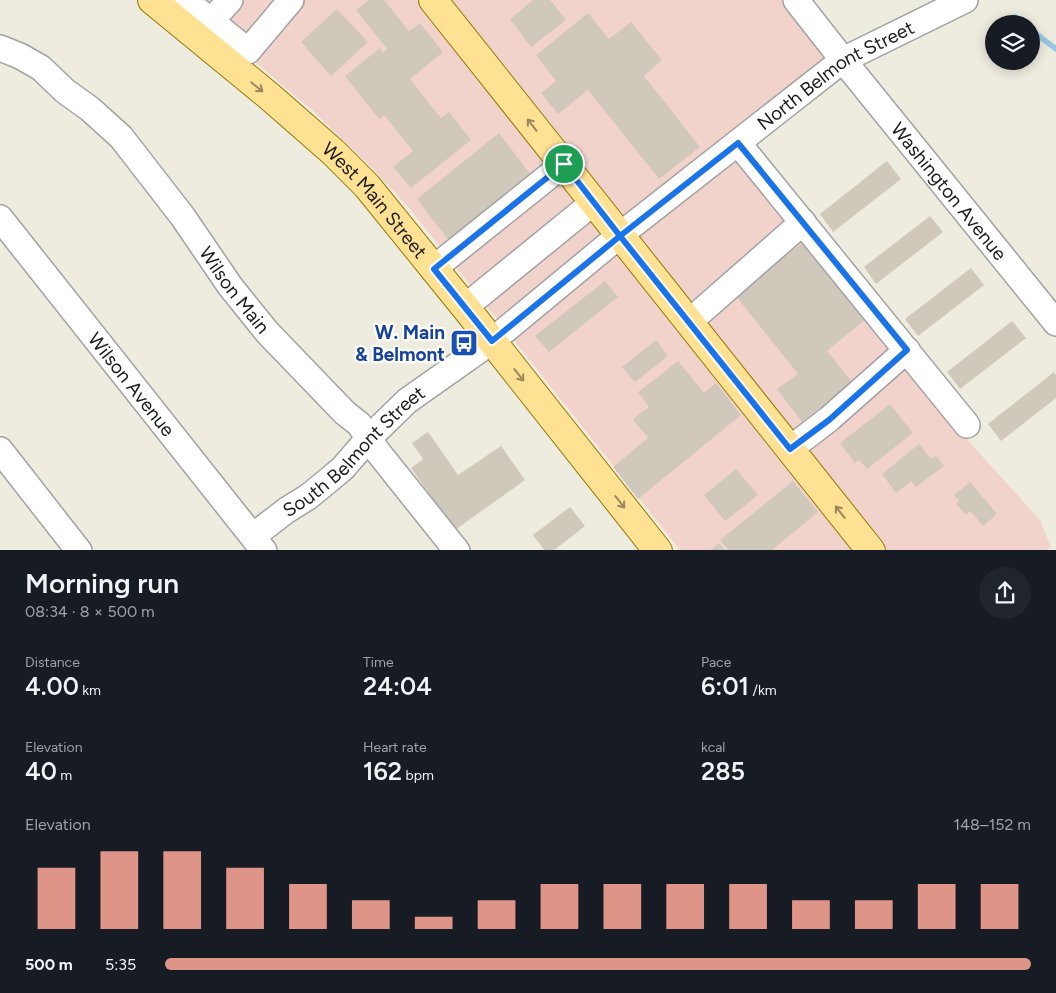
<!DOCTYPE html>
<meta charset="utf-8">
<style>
body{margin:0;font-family:Figtree,sans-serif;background:#20242c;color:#f1f3f6;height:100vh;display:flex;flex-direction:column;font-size:19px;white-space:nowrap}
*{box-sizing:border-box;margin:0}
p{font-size:16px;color:#9ea1a6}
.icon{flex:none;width:28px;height:28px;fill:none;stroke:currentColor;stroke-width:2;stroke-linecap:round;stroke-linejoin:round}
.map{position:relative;height:550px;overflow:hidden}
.side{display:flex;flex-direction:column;background:#171b24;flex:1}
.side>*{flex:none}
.fabs{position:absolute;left:985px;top:15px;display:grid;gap:10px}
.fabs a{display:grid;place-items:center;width:55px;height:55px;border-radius:50%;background:#171b24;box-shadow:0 2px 12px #0003;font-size:25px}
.pin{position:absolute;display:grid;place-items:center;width:42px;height:42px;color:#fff;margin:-21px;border:2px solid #fff;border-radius:50%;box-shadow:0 1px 5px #0007}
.round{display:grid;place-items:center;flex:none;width:52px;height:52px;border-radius:26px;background:#20242c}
.overview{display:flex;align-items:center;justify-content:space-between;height:85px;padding:0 25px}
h1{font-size:28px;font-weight:600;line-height:38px}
.stats{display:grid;grid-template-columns:repeat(3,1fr);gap:8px;height:85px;padding:5px 25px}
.stats div{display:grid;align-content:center}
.stats b{font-size:25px;font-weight:600}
.stats small{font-size:14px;font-weight:400}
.stats p{font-size:14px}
.chart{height:140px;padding:10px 25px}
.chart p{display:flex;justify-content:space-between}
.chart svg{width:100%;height:90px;margin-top:5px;stroke:#de9487;stroke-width:6}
ul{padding:0 25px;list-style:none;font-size:16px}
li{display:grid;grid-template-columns:80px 60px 1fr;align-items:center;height:38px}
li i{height:12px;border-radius:6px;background:#de9487}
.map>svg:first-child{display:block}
.commercial{fill:#f2d3cc}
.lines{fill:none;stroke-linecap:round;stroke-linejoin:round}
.stream{stroke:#9bc6e1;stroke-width:5.5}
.building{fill:#d1c8bc}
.minor-casing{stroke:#a2a2a2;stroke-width:28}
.major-casing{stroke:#937900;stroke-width:30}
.minor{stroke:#fff;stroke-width:25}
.major{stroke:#ffe194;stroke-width:28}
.oneway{stroke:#98885e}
.route-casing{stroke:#fff;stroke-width:10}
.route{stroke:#1a73e8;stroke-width:6}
.labels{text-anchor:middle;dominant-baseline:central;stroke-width:4.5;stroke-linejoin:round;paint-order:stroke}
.street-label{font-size:19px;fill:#1b1b1b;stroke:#fff}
.transit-label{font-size:19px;font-weight:bold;fill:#164399;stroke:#fff;text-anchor:end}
</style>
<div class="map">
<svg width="1056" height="551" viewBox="0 0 1056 551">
<rect width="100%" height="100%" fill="#eeecdf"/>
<polygon class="commercial" points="181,0 785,0 822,47 825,58 723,141 946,416 1040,520 1051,547 1046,551 680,550 410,209 375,171 312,110"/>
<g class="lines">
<g class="stream">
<polyline points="1015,17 1024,24"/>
<polyline points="1031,30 1056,49"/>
</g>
</g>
<g class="building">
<polygon points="369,0 384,0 409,31 420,23 443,52 410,79 441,118 449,112 471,140 411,188 393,167 413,151 384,115 379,119 345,76 380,48 383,53 387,49 356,10"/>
<polygon points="533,0 550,0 566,20 531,47 510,19"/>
<polygon points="337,9 368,42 331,76 301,42"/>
<polygon points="588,13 609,39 631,22 662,60 644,76 700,147 659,179 588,90 558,114 541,93 556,81 536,55"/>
<polygon points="499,133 531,175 449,241 417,199"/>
<polygon points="887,161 901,179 833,232 820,214"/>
<polygon points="930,216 943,232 876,284 864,267"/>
<polygon points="804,241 866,319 827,351 852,382 802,422 777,389 798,374 735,295"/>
<polygon points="971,268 984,285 918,336 905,319"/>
<polygon points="605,281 618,297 549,352 535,336"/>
<polygon points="1012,321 1026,338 960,389 947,372"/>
<polygon points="656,340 668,356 635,382 622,367"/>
<polygon points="678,361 704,393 716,383 741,415 638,499 613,467 648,438 633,419 649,407 638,392"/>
<polygon points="1054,372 1056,375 1056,398 1001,441 988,424"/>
<polygon points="890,404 913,433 867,469 859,460 855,463 840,443"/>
<polygon points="428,432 458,475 501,446 525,480 455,530 411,468 423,459 412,443"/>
<polygon points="919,444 931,459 936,456 944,466 916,487 911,481 896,493 882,474"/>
<polygon points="736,469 758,495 725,521 704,495"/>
<polygon points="793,481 818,512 771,551 729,551 720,540"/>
<polygon points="970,482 997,514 983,526 970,511 966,515 956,504 959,501 954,495"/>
<polygon points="570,507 585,526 553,551 545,551 533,535"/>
<polygon points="719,543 725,551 709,551"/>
</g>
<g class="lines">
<defs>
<g id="minor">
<polyline points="185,0 248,51 291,0"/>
<path id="s1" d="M 796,0 L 843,60 L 1056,323"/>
<polyline points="200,33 230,0"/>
<path id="s2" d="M 0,48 L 20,56 L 41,68 L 65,91 L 90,109 L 121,137 L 183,217 L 230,286 L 267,332 L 345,413 L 359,424 L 378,452 L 457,551"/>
<polyline points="738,143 967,425"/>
<path id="s3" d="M 0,218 L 264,551"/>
<polyline points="433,269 564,164"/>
<polyline points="465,307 594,202"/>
<polyline points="689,322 803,222"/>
<polyline points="790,449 829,419 907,350"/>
<polyline points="0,450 79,551"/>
<path id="s4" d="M 253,536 L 287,510 L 308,497 L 330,479 L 343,468 L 369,438 L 407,401 L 492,341 L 620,235 L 843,60 L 965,0"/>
</g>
<g id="major">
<path id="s5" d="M 152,0 L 269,96 L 333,152 L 367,186 L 465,307 L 658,551"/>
<polyline points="433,0 871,551"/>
</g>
</defs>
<use href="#minor" class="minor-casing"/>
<use href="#major" class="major-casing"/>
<use href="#minor" class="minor"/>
<use href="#major" class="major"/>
</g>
<defs><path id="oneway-shaft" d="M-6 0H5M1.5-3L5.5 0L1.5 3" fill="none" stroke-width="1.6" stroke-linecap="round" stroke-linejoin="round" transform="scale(1.25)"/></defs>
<g class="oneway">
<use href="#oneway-shaft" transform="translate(257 87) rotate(39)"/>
<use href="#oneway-shaft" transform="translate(532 125) rotate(-128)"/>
<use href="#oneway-shaft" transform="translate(519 375) rotate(52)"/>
<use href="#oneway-shaft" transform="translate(620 502) rotate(52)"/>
<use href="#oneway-shaft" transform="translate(840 512) rotate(-128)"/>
</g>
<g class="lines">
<defs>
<polyline id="route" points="564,164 434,269 492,341 620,236 790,449 829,420 907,350 738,143 620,236 564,164"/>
</defs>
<use href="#route" class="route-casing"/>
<use href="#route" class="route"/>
</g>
<defs>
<symbol id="bus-square" viewBox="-11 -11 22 22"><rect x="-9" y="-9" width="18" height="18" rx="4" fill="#1a4fb4" stroke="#fff"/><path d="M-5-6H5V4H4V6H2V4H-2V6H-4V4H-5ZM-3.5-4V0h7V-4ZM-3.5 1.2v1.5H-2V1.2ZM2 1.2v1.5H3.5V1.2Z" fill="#fff"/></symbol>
</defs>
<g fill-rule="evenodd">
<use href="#bus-square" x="448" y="327" width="32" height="32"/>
</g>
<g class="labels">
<g class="street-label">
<text stroke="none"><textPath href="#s4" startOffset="745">North Belmont Street</textPath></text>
<text stroke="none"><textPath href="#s1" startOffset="245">Washington Avenue</textPath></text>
<text stroke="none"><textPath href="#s5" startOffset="300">West Main Street</textPath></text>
<text stroke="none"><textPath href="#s2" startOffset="342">Wilson Main</textPath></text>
<text stroke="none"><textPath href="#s3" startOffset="212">Wilson Avenue</textPath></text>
<text stroke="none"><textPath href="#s4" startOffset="132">South Belmont Street</textPath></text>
</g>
<g class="transit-label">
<text x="445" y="332">W. Main<tspan x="445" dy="22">&amp; Belmont</tspan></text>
</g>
</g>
</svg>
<div class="fabs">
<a><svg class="icon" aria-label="layers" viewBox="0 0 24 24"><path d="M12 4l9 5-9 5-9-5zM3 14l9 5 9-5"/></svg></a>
</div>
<div class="pin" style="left:564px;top:164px;background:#1e9e55"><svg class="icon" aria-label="arrive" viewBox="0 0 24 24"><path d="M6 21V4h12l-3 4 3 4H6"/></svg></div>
</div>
<section class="side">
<div class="overview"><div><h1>Morning run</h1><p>08:34 · 8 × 500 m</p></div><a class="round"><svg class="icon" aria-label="share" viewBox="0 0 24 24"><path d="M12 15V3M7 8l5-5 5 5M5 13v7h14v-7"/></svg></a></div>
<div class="stats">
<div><p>Distance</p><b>4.00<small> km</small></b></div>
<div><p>Time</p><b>24:04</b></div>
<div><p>Pace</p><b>6:01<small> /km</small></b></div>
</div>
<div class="stats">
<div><p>Elevation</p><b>40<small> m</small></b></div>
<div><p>Heart rate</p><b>162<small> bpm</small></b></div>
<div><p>kcal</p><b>285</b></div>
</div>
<div class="chart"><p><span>Elevation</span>148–152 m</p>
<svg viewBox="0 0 160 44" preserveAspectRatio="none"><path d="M5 44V14M15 44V6M25 44V6M35 44V14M45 44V22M55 44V30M65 44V38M75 44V30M85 44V22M95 44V22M105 44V22M115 44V22M125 44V30M135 44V30M145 44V22M155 44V22"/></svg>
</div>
<ul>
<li><b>500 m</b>5:35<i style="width:100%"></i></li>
</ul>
</section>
